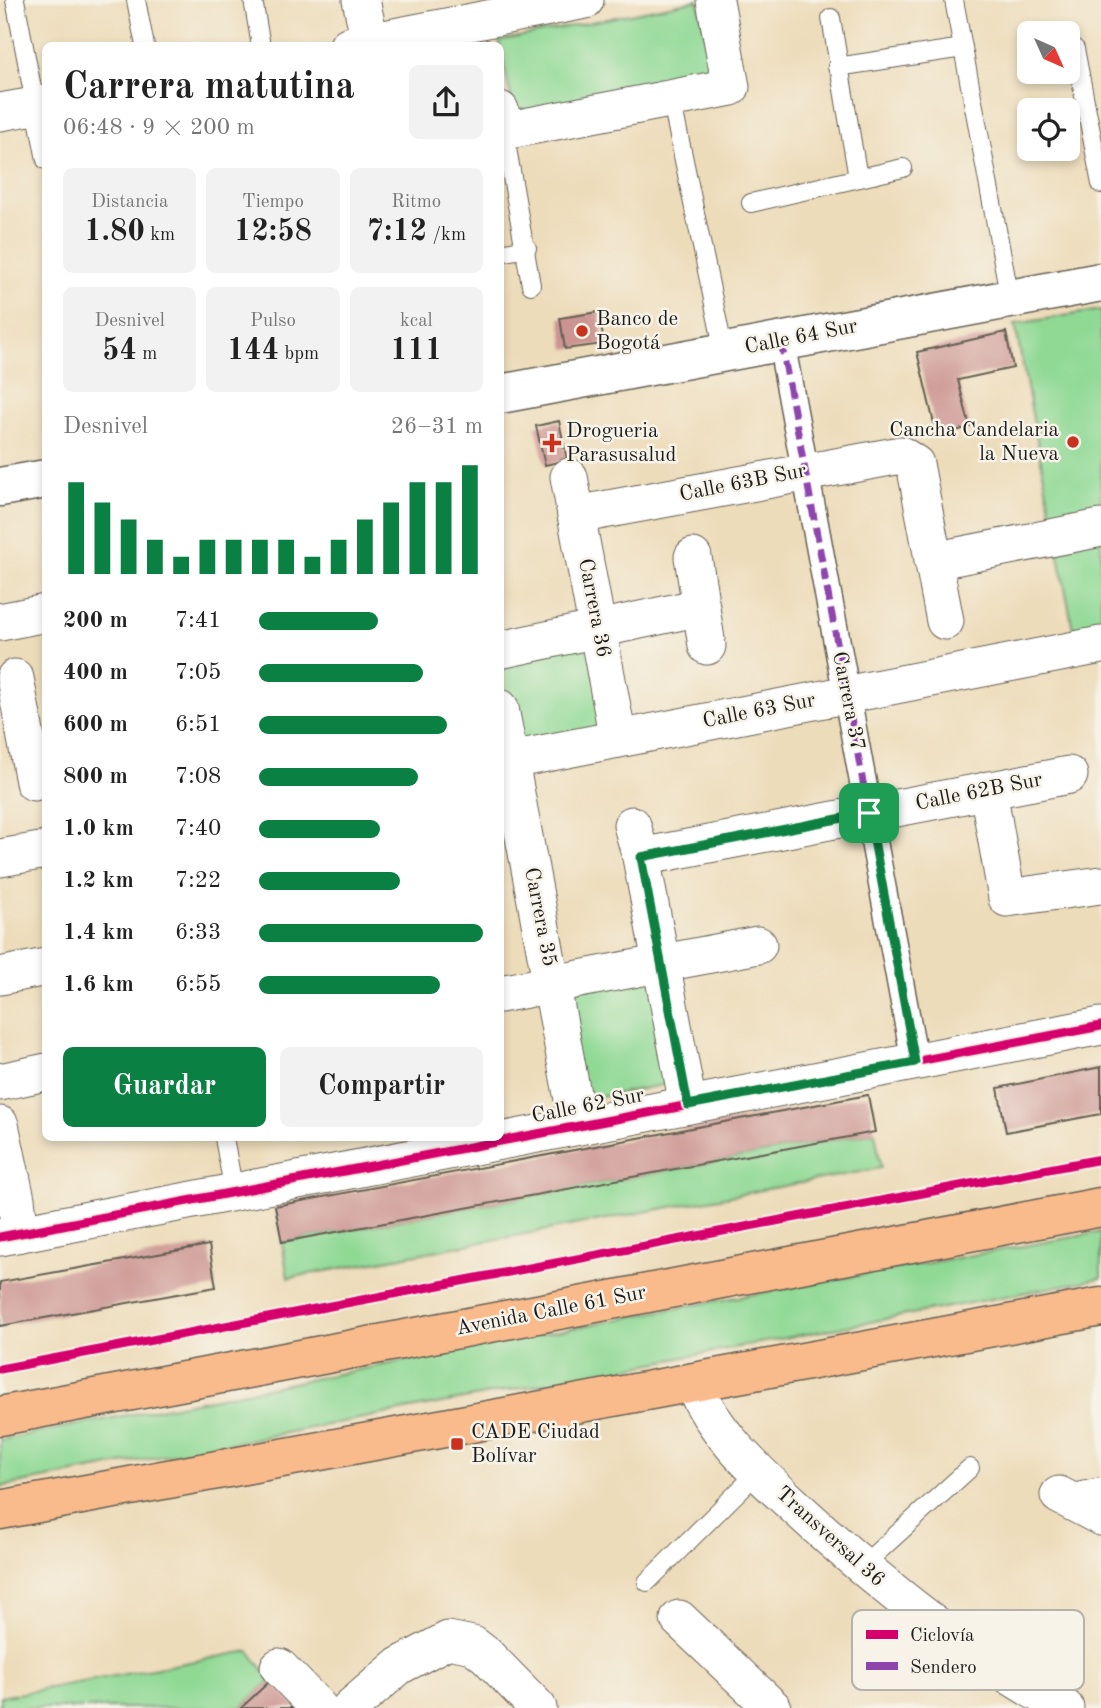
<!DOCTYPE html>
<html lang="es">
<meta charset="utf-8">
<style>
body{margin:0;font-family:"Old Standard TT",serif;background:#f2f2f2;color:#222;height:100vh;display:flex;flex-direction:column;font-size:26px;white-space:nowrap}
*{box-sizing:border-box;margin:0}
p{font-size:23px;color:#767676}
.icon{flex:none;width:38px;height:38px;fill:none;stroke:currentColor;stroke-width:2;stroke-linecap:round;stroke-linejoin:round}
.map{position:relative;flex:1;overflow:hidden}
.drawer{position:absolute;left:42px;top:42px;width:462px;height:1099px;display:flex;flex-direction:column;background:#fff;border-radius:10px;box-shadow:0 4px 10px #0003}
.drawer>*{flex:none}
.needle{width:46px;rotate:135deg}
.tools{position:absolute;left:1017px;top:21px;display:grid;gap:14px}
.tools a{display:grid;place-items:center;width:63px;height:63px;border-radius:10px;background:#fff;box-shadow:0 4px 10px #0003;font-size:35px}
.pin{position:absolute;display:grid;place-items:center;width:60px;height:60px;color:#fff;margin:-30px;border-radius:14px;box-shadow:0 4px 10px #0006}
.round{display:grid;place-items:center;flex:none;width:74px;height:74px;border-radius:10px;background:#f2f2f2}
.headline{display:flex;align-items:center;justify-content:space-between;height:119px;padding:0 21px}
h1{font-size:38px;font-weight:800;line-height:52px}
.stats{display:grid;grid-template-columns:repeat(3,1fr);gap:10px;height:119px;padding:7px 21px}
.stats div{display:grid;align-content:center;border-radius:10px;background:#f2f2f2;text-align:center}
.stats b{font-size:30px;font-weight:800}
.stats small{font-size:19px;font-weight:400}
.stats p{font-size:19px}
.chart{height:196px;padding:14px 21px}
.chart p{display:flex;justify-content:space-between}
.chart svg{width:100%;height:126px;margin-top:7px;stroke:#0b8043;stroke-width:6}
.button{display:flex;gap:14px;margin-top:auto;padding:14px 21px}
.button a{flex:1;height:80px;border-radius:10px;background:#0b8043;color:#fff;font-size:28px;font-weight:800;line-height:80px;text-align:center}
.button a+a{background:#f2f2f2;color:#222}
ul{padding:0 21px;list-style:none;font-size:23px}
li{display:grid;grid-template-columns:112px 84px 1fr;align-items:center;height:52px}
li i{height:18px;border-radius:9px;background:#0b8043}
.map>svg:first-child{display:block}
.green{fill:#90d995;stroke:#567a58;stroke-width:2}
.building{fill:#cc9491}
.lines{fill:none;stroke-linecap:round;stroke-linejoin:round}
.service-casing{stroke:#655f53;stroke-width:20}
.pedestrian-casing{stroke:#655f53;stroke-width:29}
.minor-casing{stroke:#655f53;stroke-width:39}
.tertiary-casing{stroke:#655f53;stroke-width:41}
.primary-casing{stroke:#655f53;stroke-width:41}
.service{stroke:#fff;stroke-width:18}
.pedestrian{stroke:#fff;stroke-width:26}
.minor{stroke:#fff;stroke-width:37}
.tertiary{stroke:#fff;stroke-width:38}
.primary{stroke:#fabb8c;stroke-width:38}
.quiet{stroke:#8e44ad;stroke-width:7;stroke-dasharray:14 7;stroke-linecap:butt}
.cycleway-casing{stroke:#f7f3e8;stroke-width:13}
.cycleway{stroke:#d6006c;stroke-width:9}
.route-casing{stroke:#fff;stroke-width:14}
.route{stroke:#0b8043;stroke-width:9}
.poi-dot{fill:#c8321e;stroke:#f7f3e8;stroke-width:2.5}
.labels{text-anchor:middle;dominant-baseline:central;stroke-width:5;stroke-linejoin:round;paint-order:stroke}
.poi-label{font-size:21px;fill:#1c1c1c;stroke:#f7f3e8;text-anchor:start}
.street-label{font-size:21px;fill:#1c1c1c;stroke:#f7f3e8}
.key{fill:#f7f3e8;stroke:#b5b2ab;stroke-width:2}
.key-label{font-size:19px;fill:#1c1c1c}
</style>
<div class="map">
<svg width="1101" height="1708" viewBox="0 0 1101 1708">
<rect width="100%" height="100%" fill="#f7f3e8"/>
<filter id="ink" filterUnits="userSpaceOnUse"><feTurbulence type="fractalNoise" baseFrequency=".0143" numOctaves="2"/><feDisplacementMap in="SourceGraphic" scale="14" xChannelSelector="R" yChannelSelector="G"/><feConvolveMatrix kernelMatrix="1 2 1 2 8 2 1 2 1" color-interpolation-filters="sRGB"/></filter>
<filter id="wash" filterUnits="userSpaceOnUse"><feTurbulence type="fractalNoise" baseFrequency=".00686" numOctaves="4" result="noise"/><feDisplacementMap in="SourceGraphic" scale="28" xChannelSelector="R" yChannelSelector="G"/><feGaussianBlur stdDeviation="1.57" result="paint"/><feColorMatrix in="noise" values="0 0 0 0 0 0 0 0 0 0 0 0 0 0 0 0 0 1.4 0 .05"/><feComposite in="paint" operator="in"/></filter>
<g filter="url(#wash)">
<rect width="100%" height="100%" fill="#eddcba"/>
<g class="green">
<polygon points="698,0 713,74 515,116 499,41"/>
<polygon points="1101,310 1101,645 1077,650 1015,324"/>
<polygon points="598,631 618,739 510,760 501,708 500,650"/>
<polygon points="661,963 683,1081 574,1102 552,984"/>
<polygon points="875,1132 881,1168 288,1278 282,1242"/>
<polygon points="1101,1232 1101,1278 0,1487 0,1440 655,1312"/>
<polygon points="249,1651 271,1680 241,1708 0,1708 0,1697"/>
</g>
<g id="blocks">
<g class="building">
<polygon points="599,312 604,344 565,349 560,318"/>
<polygon points="1006,332 1013,368 958,380 970,427 937,436 917,352"/>
<polygon points="559,421 567,460 545,465 536,426"/>
<polygon points="1101,1067 1101,1114 1006,1132 998,1088"/>
<polygon points="868,1095 875,1132 282,1242 275,1206"/>
<polygon points="209,1245 216,1287 0,1326 0,1282"/>
<polygon points="271,1680 297,1708 241,1708"/>
</g>
</g>
</g>
<g filter="url(#ink)">
<use href="#blocks" fill-opacity="0" stroke="#655f53" stroke-width="2"/>
<g class="lines">
<defs>
<g id="service">
<polyline points="15,0 46,160"/>
<polyline points="136,0 145,46"/>
<polyline points="253,0 261,46"/>
<polyline points="954,0 1010,299"/>
<polyline points="831,18 858,178"/>
<polyline points="1075,49 1101,184"/>
<polyline points="837,67 963,48"/>
<polyline points="671,98 724,352"/>
<polyline points="504,131 531,285"/>
<polyline points="751,203 903,168"/>
<polyline points="500,253 527,248"/>
<polyline points="224,1138 234,1192"/>
<polyline points="1066,1494 1101,1487"/>
<polyline points="861,1567 970,1468"/>
<polyline points="647,1582 758,1472"/>
</g>
<polyline id="pedestrian" points="781,341 915,1062"/>
<g id="minor">
<polyline points="361,0 370,41"/>
<polyline points="348,46 585,0"/>
<polyline points="500,110 504,131 731,87 715,0"/>
<polyline points="0,112 46,104"/>
<polyline points="569,477 618,739"/>
<polyline points="576,515 901,455 915,464 945,621"/>
<polyline points="693,557 707,646"/>
<polyline points="933,561 1101,528"/>
<polyline points="0,622 46,613"/>
<polyline points="500,650 701,607"/>
<polyline points="15,678 34,782"/>
<polyline points="500,708 578,1126"/>
<polyline points="500,762 1101,645"/>
<polyline points="988,790 1007,898 1101,885"/>
<polyline points="632,825 641,857 688,1105"/>
<polyline points="641,857 1069,775"/>
<polyline points="0,858 46,850"/>
<polyline points="0,976 46,967"/>
<polyline points="500,994 758,945"/>
<polyline points="0,1082 46,1072"/>
<polyline points="0,1125 16,1199 20,1233"/>
<polyline points="0,1237 1101,1026"/>
<path d="M 693,1383 C 716,1437 759,1473 801,1512 C 883,1587 967,1655 1065,1708"/>
<polyline points="1059,1495 1101,1517"/>
<polyline points="679,1619 773,1708"/>
<polyline points="279,1667 319,1708"/>
<polyline points="350,1708 399,1666 448,1640 473,1645 486,1655 538,1708"/>
</g>
<g id="tertiary">
<polyline points="500,394 1101,282"/>
<polyline points="0,487 46,479"/>
</g>
<g id="primary">
<polyline points="0,1416 1101,1207"/>
<polyline points="0,1510 1101,1307"/>
</g>
</defs>
<use href="#service" class="service-casing"/>
<use href="#pedestrian" class="pedestrian-casing"/>
<use href="#minor" class="minor-casing"/>
<use href="#tertiary" class="tertiary-casing"/>
<use href="#primary" class="primary-casing"/>
<use href="#service" class="service"/>
<use href="#pedestrian" class="pedestrian"/>
<use href="#minor" class="minor"/>
<use href="#tertiary" class="tertiary"/>
<use href="#primary" class="primary"/>
<polyline class="quiet" points="781,341 915,1062"/>
<defs>
<g id="cycleway">
<polyline points="0,1237 1101,1026"/>
<polyline points="0,1369 1101,1159"/>
</g>
</defs>
<use href="#cycleway" class="cycleway-casing"/>
<use href="#cycleway" class="cycleway"/>
</g>
</g>
<g class="lines" filter="url(#ink)">
<defs>
<polygon id="route" points="869,813 915,1062 688,1105 641,857"/>
</defs>
<use href="#route" class="route-casing"/>
<use href="#route" class="route"/>
</g>
<g class="poi-dot">
<circle cx="582" cy="331" r="7"/>
<circle cx="1073" cy="442" r="7"/>
<path d="M548.5 432.5h7v7h7v7h-7v7h-7v-7h-7v-7h7z"/>
<rect x="450" y="1437" width="14" height="14" rx="3.5"/>
</g>
<g class="labels">
<g class="poi-label">
<text x="596" y="319">Banco de<tspan x="596" dy="24">Bogotá</tspan></text>
<text x="1059" y="430" text-anchor="end">Cancha Candelaria<tspan x="1059" dy="24">la Nueva</tspan></text>
<text x="566" y="431">Drogueria<tspan x="566" dy="24">Parasusalud</tspan></text>
<text x="471" y="1432">CADE Ciudad<tspan x="471" dy="24">Bolívar</tspan></text>
</g>
<g class="street-label">
<text transform="translate(801 337) rotate(-11)">Calle 64 Sur</text>
<text transform="translate(743 483) rotate(-11)">Calle 63B Sur</text>
<text transform="translate(594 608) rotate(79)">Carrera 36</text>
<text transform="translate(848 701) rotate(79)">Carrera 37</text>
<text transform="translate(759 711) rotate(-11)">Calle 63 Sur</text>
<text transform="translate(979 792) rotate(-11)">Calle 62B Sur</text>
<text transform="translate(540 917) rotate(79)">Carrera 35</text>
<text transform="translate(588 1106) rotate(-11)">Calle 62 Sur</text>
<text transform="translate(551 1311) rotate(-11)">Avenida Calle 61 Sur</text>
<text transform="translate(830 1537) rotate(42)">Transversal 36</text>
</g>
</g>
<rect x="852" y="1610" width="232" height="80" rx="10" class="key"/>
<rect x="866" y="1630" width="32" height="9" fill="#d6006c"/>
<rect x="866" y="1662" width="32" height="8" fill="#8e44ad"/>
<g class="key-label">
<text x="910" y="1641">Ciclovía</text>
<text x="910" y="1673">Sendero</text>
</g>
</svg>
<div class="tools">
<a><svg class="needle" viewBox="-14 -14 28 28"><path d="M0-13l5 13h-10z" fill="#e53935"/><path d="M0 13l5-13h-10z" fill="#767676"/></svg></a>
<a><svg class="icon" aria-label="locate" viewBox="0 0 24 24"><circle cx="12" cy="12" r="6"/><path d="M12 2v4M12 18v4M2 12h4M18 12h4"/></svg></a>
</div>
<div class="pin" style="left:869px;top:813px;background:#1e9e55"><svg class="icon" aria-label="arrive" viewBox="0 0 24 24"><path d="M6 21V4h12l-3 4 3 4H6"/></svg></div>
<section class="drawer">
<div class="headline"><div><h1>Carrera matutina</h1><p>06:48 · 9 × 200 m</p></div><a class="round"><svg class="icon" aria-label="share" viewBox="0 0 24 24"><path d="M12 15V3M7 8l5-5 5 5M5 13v7h14v-7"/></svg></a></div>
<div class="stats">
<div><p>Distancia</p><b>1.80<small> km</small></b></div>
<div><p>Tiempo</p><b>12:58</b></div>
<div><p>Ritmo</p><b>7:12<small> /km</small></b></div>
</div>
<div class="stats">
<div><p>Desnivel</p><b>54<small> m</small></b></div>
<div><p>Pulso</p><b>144<small> bpm</small></b></div>
<div><p>kcal</p><b>111</b></div>
</div>
<div class="chart"><p><span>Desnivel</span>26–31 m</p>
<svg viewBox="0 0 160 44" preserveAspectRatio="none"><path d="M5 44V12M15 44V19M25 44V25M35 44V32M45 44V38M55 44V32M65 44V32M75 44V32M85 44V32M95 44V38M105 44V32M115 44V25M125 44V19M135 44V12M145 44V12M155 44V6"/></svg>
</div>
<ul>
<li><b>200 m</b>7:41<i style="width:53%"></i></li>
<li><b>400 m</b>7:05<i style="width:73%"></i></li>
<li><b>600 m</b>6:51<i style="width:84%"></i></li>
<li><b>800 m</b>7:08<i style="width:71%"></i></li>
<li><b>1.0 km</b>7:40<i style="width:54%"></i></li>
<li><b>1.2 km</b>7:22<i style="width:63%"></i></li>
<li><b>1.4 km</b>6:33<i style="width:100%"></i></li>
<li><b>1.6 km</b>6:55<i style="width:81%"></i></li>
</ul>
<div class="button"><a>Guardar</a><a>Compartir</a></div>
</section>
</div>
